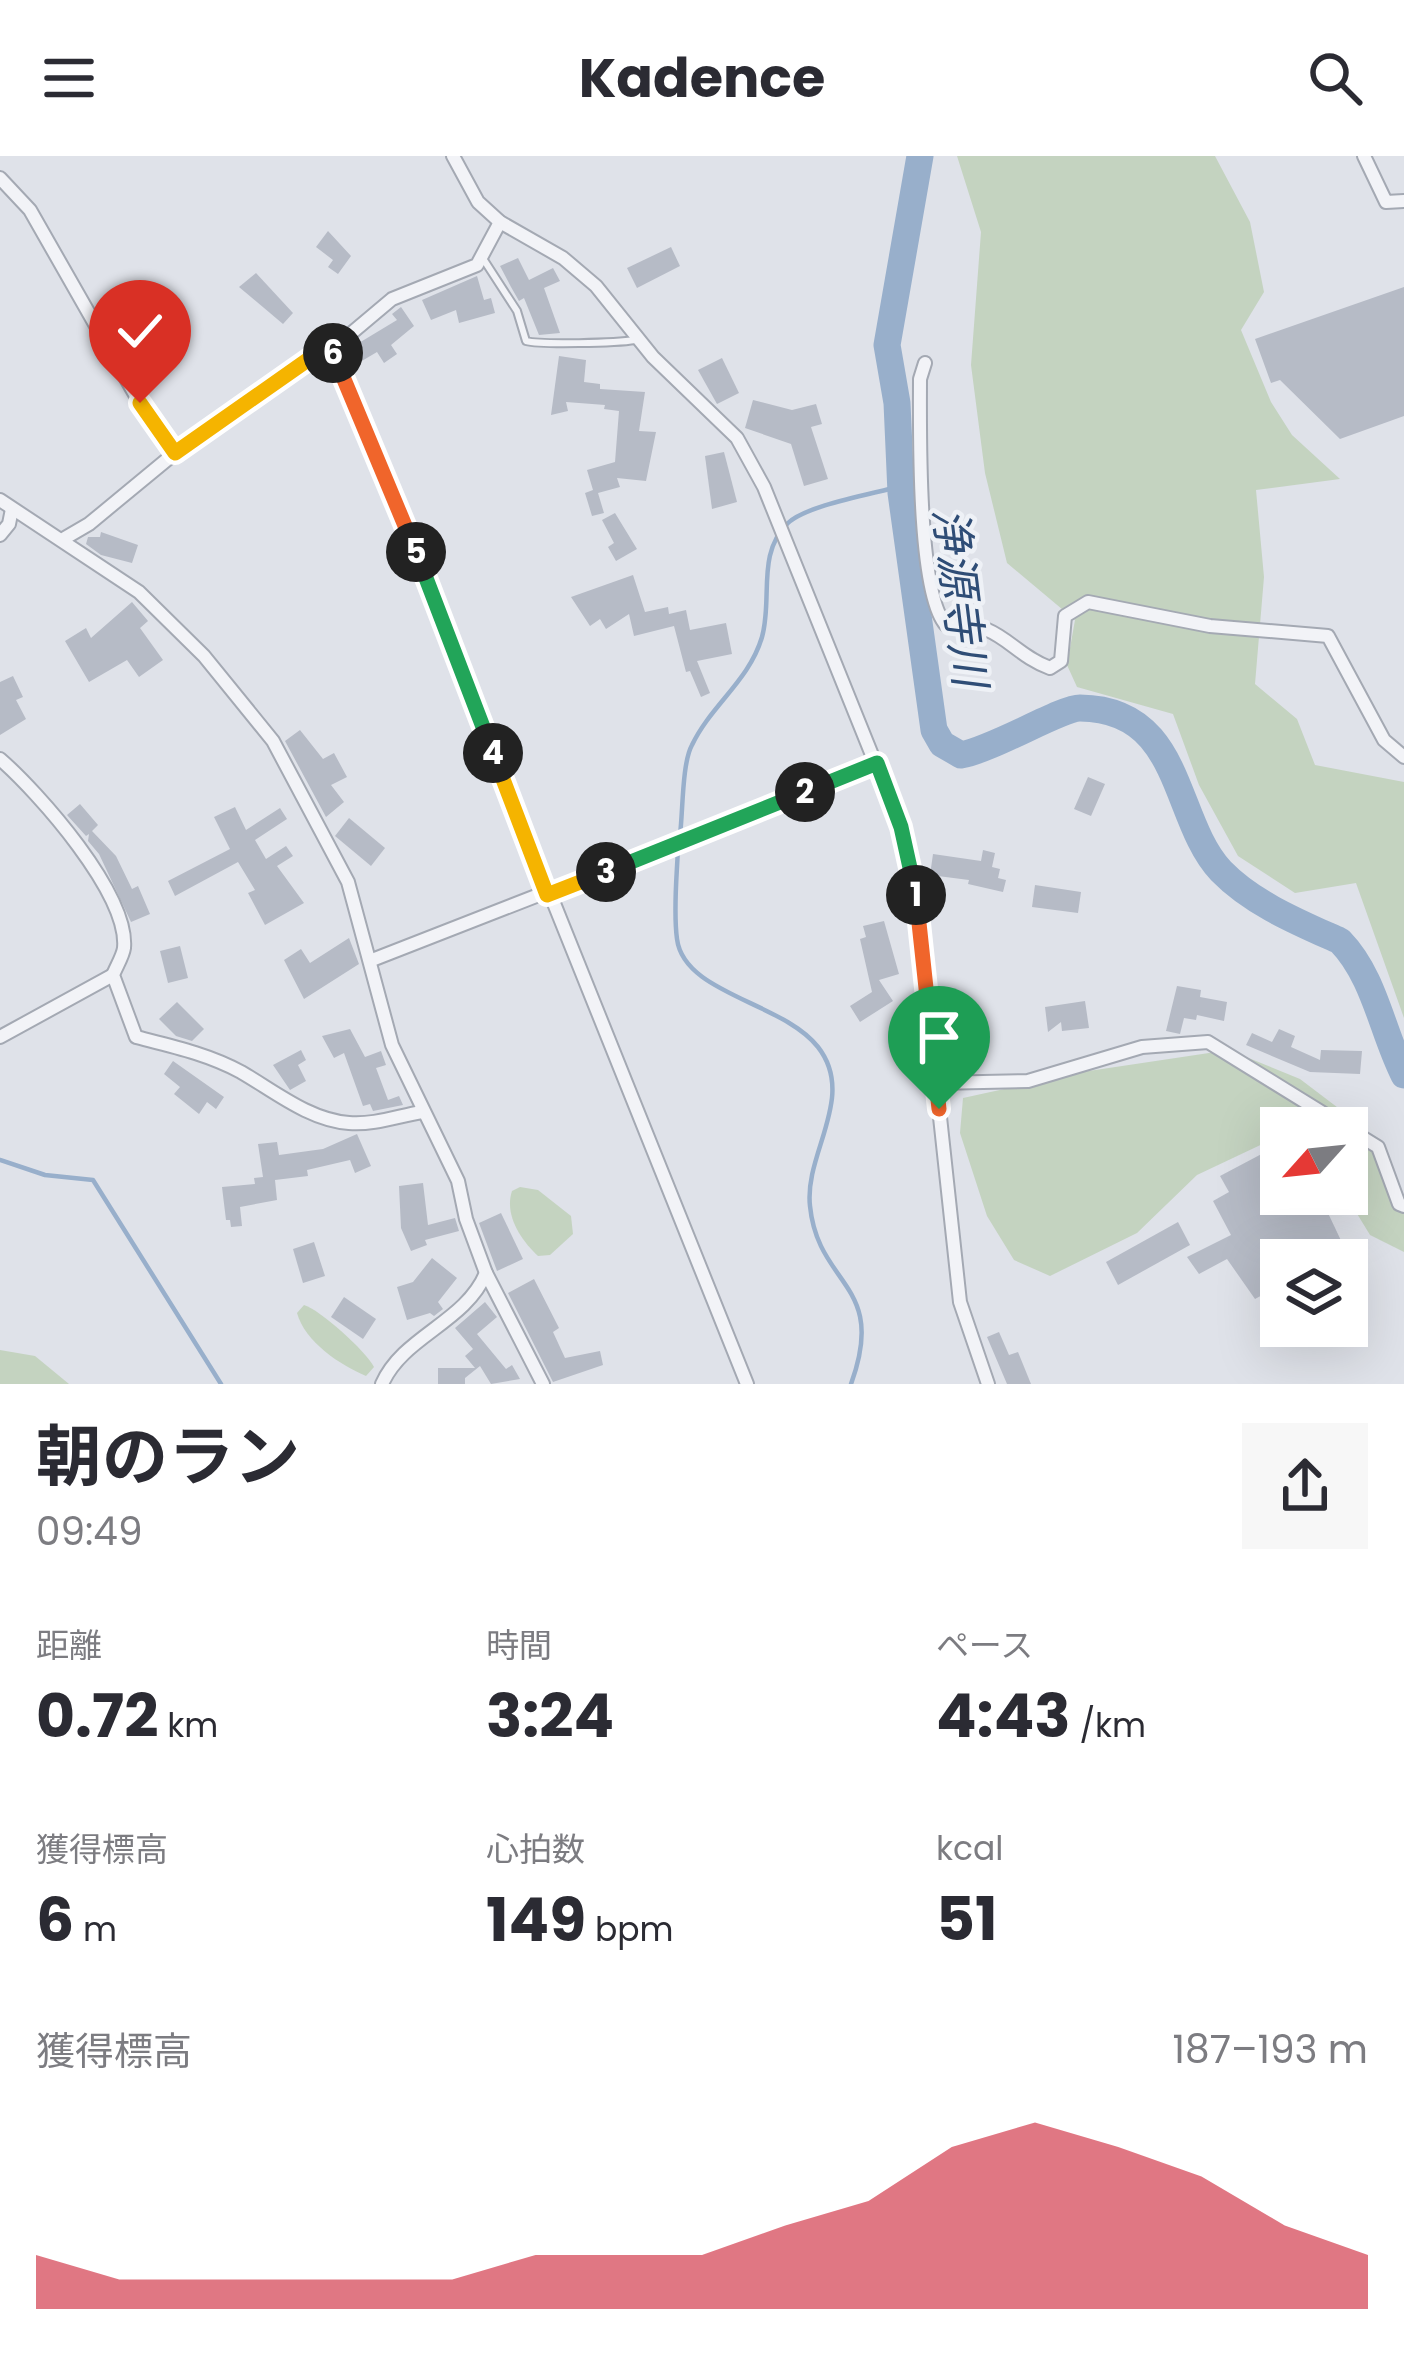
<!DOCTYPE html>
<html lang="ja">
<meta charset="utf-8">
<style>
body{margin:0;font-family:Poppins,"Noto Sans JP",sans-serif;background:#f7f7f7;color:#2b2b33;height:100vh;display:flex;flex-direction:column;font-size:45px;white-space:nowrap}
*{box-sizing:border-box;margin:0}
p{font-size:39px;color:#7c7c81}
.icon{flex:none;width:66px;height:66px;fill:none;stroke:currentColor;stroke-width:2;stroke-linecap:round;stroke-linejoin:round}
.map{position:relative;height:1228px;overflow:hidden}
.panel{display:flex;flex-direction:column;background:#fff;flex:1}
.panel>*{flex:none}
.needle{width:78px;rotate:243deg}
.buttons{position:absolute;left:1260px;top:951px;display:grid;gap:24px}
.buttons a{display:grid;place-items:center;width:108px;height:108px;border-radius:0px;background:#fff;box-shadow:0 12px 48px #0002;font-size:60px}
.pin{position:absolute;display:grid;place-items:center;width:102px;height:102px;color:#fff;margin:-123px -51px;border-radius:50% 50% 50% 0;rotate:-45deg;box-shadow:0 0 12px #0007}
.pin .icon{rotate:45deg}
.km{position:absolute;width:60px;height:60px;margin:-30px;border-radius:50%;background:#222;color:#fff;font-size:33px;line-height:60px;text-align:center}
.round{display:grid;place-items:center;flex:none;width:126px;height:126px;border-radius:0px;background:#f7f7f7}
.head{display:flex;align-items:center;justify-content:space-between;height:204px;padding:0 36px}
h1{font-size:66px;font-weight:700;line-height:90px}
.figures{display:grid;grid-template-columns:repeat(3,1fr);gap:18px;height:204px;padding:12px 36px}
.figures div{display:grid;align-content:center}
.figures b{font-size:60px;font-weight:700}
.figures small{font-size:33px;font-weight:400}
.figures p{font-size:33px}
.chart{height:336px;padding:24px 36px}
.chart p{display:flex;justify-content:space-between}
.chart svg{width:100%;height:216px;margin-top:12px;fill:#d43e50;opacity:.7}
header{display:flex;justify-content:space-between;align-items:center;height:156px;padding:0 36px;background:#fff;font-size:54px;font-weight:700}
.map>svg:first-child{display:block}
.green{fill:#c4d3c0}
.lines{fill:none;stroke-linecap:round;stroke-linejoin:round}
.stream{stroke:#98afcb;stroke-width:4.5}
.river{stroke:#98afcb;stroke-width:27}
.building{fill:#b6bbc6}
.service-casing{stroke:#a4a9b3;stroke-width:10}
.minor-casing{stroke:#a4a9b3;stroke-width:16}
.service{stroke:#f2f3f7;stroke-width:6}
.minor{stroke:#f2f3f7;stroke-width:12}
.split-1-casing{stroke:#fff;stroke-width:24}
.split-2-casing{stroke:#fff;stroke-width:24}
.split-3-casing{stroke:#fff;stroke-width:24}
.split-4-casing{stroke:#fff;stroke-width:24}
.split-5-casing{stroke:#fff;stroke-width:24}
.split-6-casing{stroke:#fff;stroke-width:24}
.split-7-casing{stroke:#fff;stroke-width:24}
.split-1{stroke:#f0652b;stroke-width:15}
.split-2{stroke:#22a559;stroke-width:15}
.split-3{stroke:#22a559;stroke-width:15}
.split-4{stroke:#f5b400;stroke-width:15}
.split-5{stroke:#22a559;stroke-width:15}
.split-6{stroke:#f0652b;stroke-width:15}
.split-7{stroke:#f5b400;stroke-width:15}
.labels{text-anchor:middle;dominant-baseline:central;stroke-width:9;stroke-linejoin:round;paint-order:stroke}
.water-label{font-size:45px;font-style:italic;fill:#2f4d76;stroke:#eef1f6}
</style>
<header><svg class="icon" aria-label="menu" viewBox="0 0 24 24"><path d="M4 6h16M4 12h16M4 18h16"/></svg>Kadence<svg class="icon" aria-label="search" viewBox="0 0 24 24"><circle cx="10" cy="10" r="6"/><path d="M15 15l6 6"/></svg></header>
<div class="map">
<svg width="1404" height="1228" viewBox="0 0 1404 1228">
<rect width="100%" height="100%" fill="#dfe2e9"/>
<g class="green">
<polygon points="957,0 1215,0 1250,66 1264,136 1241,174 1271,246 1292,279 1340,323 1256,334 1264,421 1255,528 1297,563 1315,609 1404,626 1404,862 1356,727 1295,737 1238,700 1199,629 1173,558 1077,531 1067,509 1075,464 1007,407 985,317 971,209 981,76"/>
<polygon points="1229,894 1300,923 1358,967 1394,1037 1404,1042 1404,1096 1370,1079 1345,1038 1347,972 1281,972 1281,984 1271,984 1197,1019 1137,1077 1050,1120 1014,1104 987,1060 960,977 963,942 1082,916"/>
<path d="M 520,1031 L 538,1034 L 571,1060 L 573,1078 L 550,1099 L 538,1100 C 521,1084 504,1059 512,1035 Z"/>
<path d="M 304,1149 C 319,1153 366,1195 374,1211 L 366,1220 C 340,1209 305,1186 297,1157 Z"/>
<polygon points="0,1194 35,1200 69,1228 0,1228"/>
</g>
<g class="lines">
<g class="stream">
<path d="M 680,679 C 683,655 682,607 692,589 C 711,549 749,525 762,481 C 773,442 756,398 788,367 C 807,349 873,338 901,330"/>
<path d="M 678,691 C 677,720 673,754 677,783 C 684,838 783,846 818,891 C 857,941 804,997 810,1050 C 818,1131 888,1127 851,1228"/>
<polyline points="0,1004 45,1019 93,1024 221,1228"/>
</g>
<path class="river" d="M 920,0 L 887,189 L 897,247 L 901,337 L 934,574 L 942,588 L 961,599 C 994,593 1061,552 1080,552 C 1184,553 1172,663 1221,715 C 1253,748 1300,767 1340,785 C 1375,821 1382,876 1404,919"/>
</g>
<g class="building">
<polygon points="328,75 351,100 338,118 328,111 333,104 316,91"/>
<polygon points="671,91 680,110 637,132 627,112"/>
<polygon points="518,102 529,124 553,112 560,125 544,132 560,177 539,179 524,142 519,145 511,131 500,110"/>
<polygon points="256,117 293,157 283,168 239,131"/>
<polygon points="477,120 484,144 491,142 495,157 459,167 456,154 431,164 422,144"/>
<polygon points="1404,131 1404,260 1340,283 1280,224 1271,227 1255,183"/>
<polygon points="401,151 414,170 391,189 397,198 384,207 377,196 350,212 344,196 397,164 392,158"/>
<polygon points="559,200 586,204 584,226 600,228 600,233 645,236 639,275 656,276 646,325 617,322 620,331 598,337 604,357 592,360 585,337 593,334 587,314 615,306 619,255 604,253 605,249 566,246 568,255 551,259"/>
<polygon points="722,202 739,237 717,248 698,214"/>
<polygon points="753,244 792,254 816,248 822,268 811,271 828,323 804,330 791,288 745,272"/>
<polygon points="724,296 737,346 712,353 705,300"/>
<polygon points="615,357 637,393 616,405 608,391 614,387 602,364"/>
<polygon points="101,376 138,389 132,407 101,399 86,388 88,381 100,381"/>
<polygon points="633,419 645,456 668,451 669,458 686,454 690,474 726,467 732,498 697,505 710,537 701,541 690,515 686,516 674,470 634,480 629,458 606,473 600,463 590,470 571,441"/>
<polygon points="132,446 148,465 140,472 163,504 139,521 127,504 89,526 65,485 86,472 91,482"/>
<polygon points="13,520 23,541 16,544 26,563 0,579 0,526"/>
<polygon points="300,574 323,603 334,597 347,621 331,629 344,646 326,661 285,585"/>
<polygon points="1088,621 1105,628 1091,660 1074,653"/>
<polygon points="80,648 98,669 92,675 116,700 132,733 138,730 150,758 131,766 99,698 88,685 89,678 86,680 67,659"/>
<polygon points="235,651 246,674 280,652 287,663 255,684 266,703 286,690 293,700 277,710 304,747 265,769 248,737 255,734 238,706 175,740 168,725 230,693 214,661"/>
<polygon points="349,662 385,692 371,710 335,680"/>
<polygon points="983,694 995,697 992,711 1000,713 998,722 1006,724 1003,736 968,728 969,724 930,719 933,698 981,705"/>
<polygon points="1035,729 1081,736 1078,757 1032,751"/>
<polygon points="884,765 899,818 879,824 893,845 860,866 850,850 872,836 860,783 866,781 863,770"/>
<polygon points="349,782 359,808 304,843 284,804 301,793 310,807"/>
<polygon points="180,790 188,822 168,827 160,795"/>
<polygon points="1177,830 1201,834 1200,841 1227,846 1224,865 1197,859 1196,864 1184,862 1180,878 1166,875"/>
<polygon points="959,845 978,880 962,889 956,879 947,884 941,870 949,866 942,854"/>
<polygon points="1085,845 1089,872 1062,875 1061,866 1048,876 1045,851"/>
<polygon points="177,846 204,873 192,885 176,880 159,863"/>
<polygon points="350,873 365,901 381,895 386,909 376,912 388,944 399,940 403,949 373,955 370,948 363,950 344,897 334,902 322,880"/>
<polygon points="1279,873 1295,880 1291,891 1320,904 1321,894 1362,895 1360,918 1310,916 1246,889 1252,877 1272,886"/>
<polygon points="301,894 306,904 298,909 306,925 290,934 273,909"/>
<polygon points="173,905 224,941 216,953 207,946 199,958 174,938 180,931 164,918"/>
<polygon points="357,978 371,1010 355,1017 350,1004 307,1014 308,1020 275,1024 277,1044 240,1051 242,1070 231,1071 230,1064 226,1064 222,1031 255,1028 254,1022 263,1021 258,988 277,986 279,999 323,993"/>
<polygon points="1275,991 1281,1003 1281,1038 1319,1038 1345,1093 1326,1104 1281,1104 1281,1129 1255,1143 1227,1103 1199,1118 1187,1101 1231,1079 1213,1045 1229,1036 1220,1020"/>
<polygon points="423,1027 428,1069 455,1062 459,1075 425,1084 427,1089 411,1095 401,1072 399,1030"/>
<polygon points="501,1057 523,1103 497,1115 479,1067"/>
<polygon points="1178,1066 1190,1089 1118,1129 1106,1106"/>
<polygon points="314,1086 325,1120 303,1127 293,1093"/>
<polygon points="432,1102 457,1122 438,1146 443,1153 434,1160 430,1157 407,1164 397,1131 413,1126"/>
<polygon points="534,1123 559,1172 553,1176 565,1202 600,1195 603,1209 553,1226 508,1137"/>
<polygon points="344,1141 376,1163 363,1183 331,1161"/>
<polygon points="485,1146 497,1161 477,1178 506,1213 512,1209 520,1223 491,1228 480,1210 465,1222 465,1228 438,1228 438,1212 475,1212 465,1200 473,1193 455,1172"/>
<polygon points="999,1176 1009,1199 1018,1196 1031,1228 1007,1228 987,1181"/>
</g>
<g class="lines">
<defs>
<path id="service" d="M 482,101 L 517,155 L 526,185 C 540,189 617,187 635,184"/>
<g id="minor">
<polyline points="453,0 478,46 500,66 563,102 596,130 653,201 737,282 764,331 901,671 916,739 960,1146 988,1228"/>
<polyline points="1364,0 1386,46 1404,45"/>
<polyline points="0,22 30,54 140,247 175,297"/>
<polyline points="331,192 747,1228"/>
<path d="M 925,207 L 920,223 C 920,270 917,438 946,469 C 1000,463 1009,497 1050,512 L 1061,505 L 1065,460 L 1088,446 L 1210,470 L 1328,480 L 1384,584 L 1404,601"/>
<polyline points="0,344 139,436 204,500 273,585 348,726 392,889 458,1025 466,1063 486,1117 543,1228"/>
<polyline points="0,379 9,368 12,353"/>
<polyline points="65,382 89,368 175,297 348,180 392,143 477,109 500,66"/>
<path d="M 0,603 C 38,636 129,738 124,792 C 123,800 116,811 113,819 L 136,881 C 171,890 208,898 241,916 C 274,935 309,964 349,967 C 374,969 398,960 422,956"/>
<polyline points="372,804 877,607"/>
<polyline points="0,881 113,819"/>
<polyline points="936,927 1028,925 1142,891 1208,886 1378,991 1399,1048 1404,1050"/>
<path d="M 382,1228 C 403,1180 465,1167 486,1117"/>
</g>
</defs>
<use href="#service" class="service-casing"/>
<use href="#minor" class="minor-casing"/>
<use href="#service" class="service"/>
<use href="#minor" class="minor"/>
</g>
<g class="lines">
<defs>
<polyline id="split-1" points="916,739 939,953"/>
<polyline id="split-2" points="805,636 877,607 901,671 916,739"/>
<polyline id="split-3" points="606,716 805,636"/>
<polyline id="split-4" points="493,597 547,739 606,716"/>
<polyline id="split-5" points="416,396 493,597"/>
<polyline id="split-6" points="333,197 416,396"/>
<polyline id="split-7" points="140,247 175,297 309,203 331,192 333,197"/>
</defs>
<use href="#split-1" class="split-1-casing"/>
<use href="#split-2" class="split-2-casing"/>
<use href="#split-3" class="split-3-casing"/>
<use href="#split-4" class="split-4-casing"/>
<use href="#split-5" class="split-5-casing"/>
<use href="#split-6" class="split-6-casing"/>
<use href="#split-7" class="split-7-casing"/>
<use href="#split-1" class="split-1"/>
<use href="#split-2" class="split-2"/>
<use href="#split-3" class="split-3"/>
<use href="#split-4" class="split-4"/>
<use href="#split-5" class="split-5"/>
<use href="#split-6" class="split-6"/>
<use href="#split-7" class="split-7"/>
</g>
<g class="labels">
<g class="water-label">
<text transform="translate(960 441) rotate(83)">浄源寺川</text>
</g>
</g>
</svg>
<div class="buttons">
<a><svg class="needle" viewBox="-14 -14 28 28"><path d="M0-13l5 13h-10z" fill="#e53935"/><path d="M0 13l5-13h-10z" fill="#7c7c81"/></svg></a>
<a><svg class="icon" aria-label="layers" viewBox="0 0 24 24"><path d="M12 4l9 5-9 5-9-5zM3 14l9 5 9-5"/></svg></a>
</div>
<div class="pin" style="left:939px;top:953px;background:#1e9e55"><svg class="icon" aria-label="arrive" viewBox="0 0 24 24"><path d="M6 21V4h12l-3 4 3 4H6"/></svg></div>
<div class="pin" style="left:140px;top:247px;background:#d93025"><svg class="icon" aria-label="check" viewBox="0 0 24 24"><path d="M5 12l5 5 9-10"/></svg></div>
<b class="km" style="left:916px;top:739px">1</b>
<b class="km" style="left:805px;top:636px">2</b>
<b class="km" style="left:606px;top:716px">3</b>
<b class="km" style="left:493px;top:597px">4</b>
<b class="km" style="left:416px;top:396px">5</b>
<b class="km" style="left:333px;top:197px">6</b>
</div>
<section class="panel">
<div class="head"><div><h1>朝のラン</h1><p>09:49</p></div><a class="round"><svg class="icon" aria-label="share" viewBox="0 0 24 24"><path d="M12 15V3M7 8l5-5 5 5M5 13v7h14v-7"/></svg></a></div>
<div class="figures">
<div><p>距離</p><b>0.72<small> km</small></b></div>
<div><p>時間</p><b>3:24</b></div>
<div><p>ペース</p><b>4:43<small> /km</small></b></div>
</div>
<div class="figures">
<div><p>獲得標高</p><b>6<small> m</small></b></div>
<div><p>心拍数</p><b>149<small> bpm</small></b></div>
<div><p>kcal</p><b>51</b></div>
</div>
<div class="chart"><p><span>獲得標高</span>187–193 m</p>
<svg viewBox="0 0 160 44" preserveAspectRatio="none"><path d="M0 44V33L10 38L20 38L30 38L40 38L50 38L60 33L70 33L80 33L90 27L100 22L110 11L120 6L130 11L140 17L150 27L160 33V44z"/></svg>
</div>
</section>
